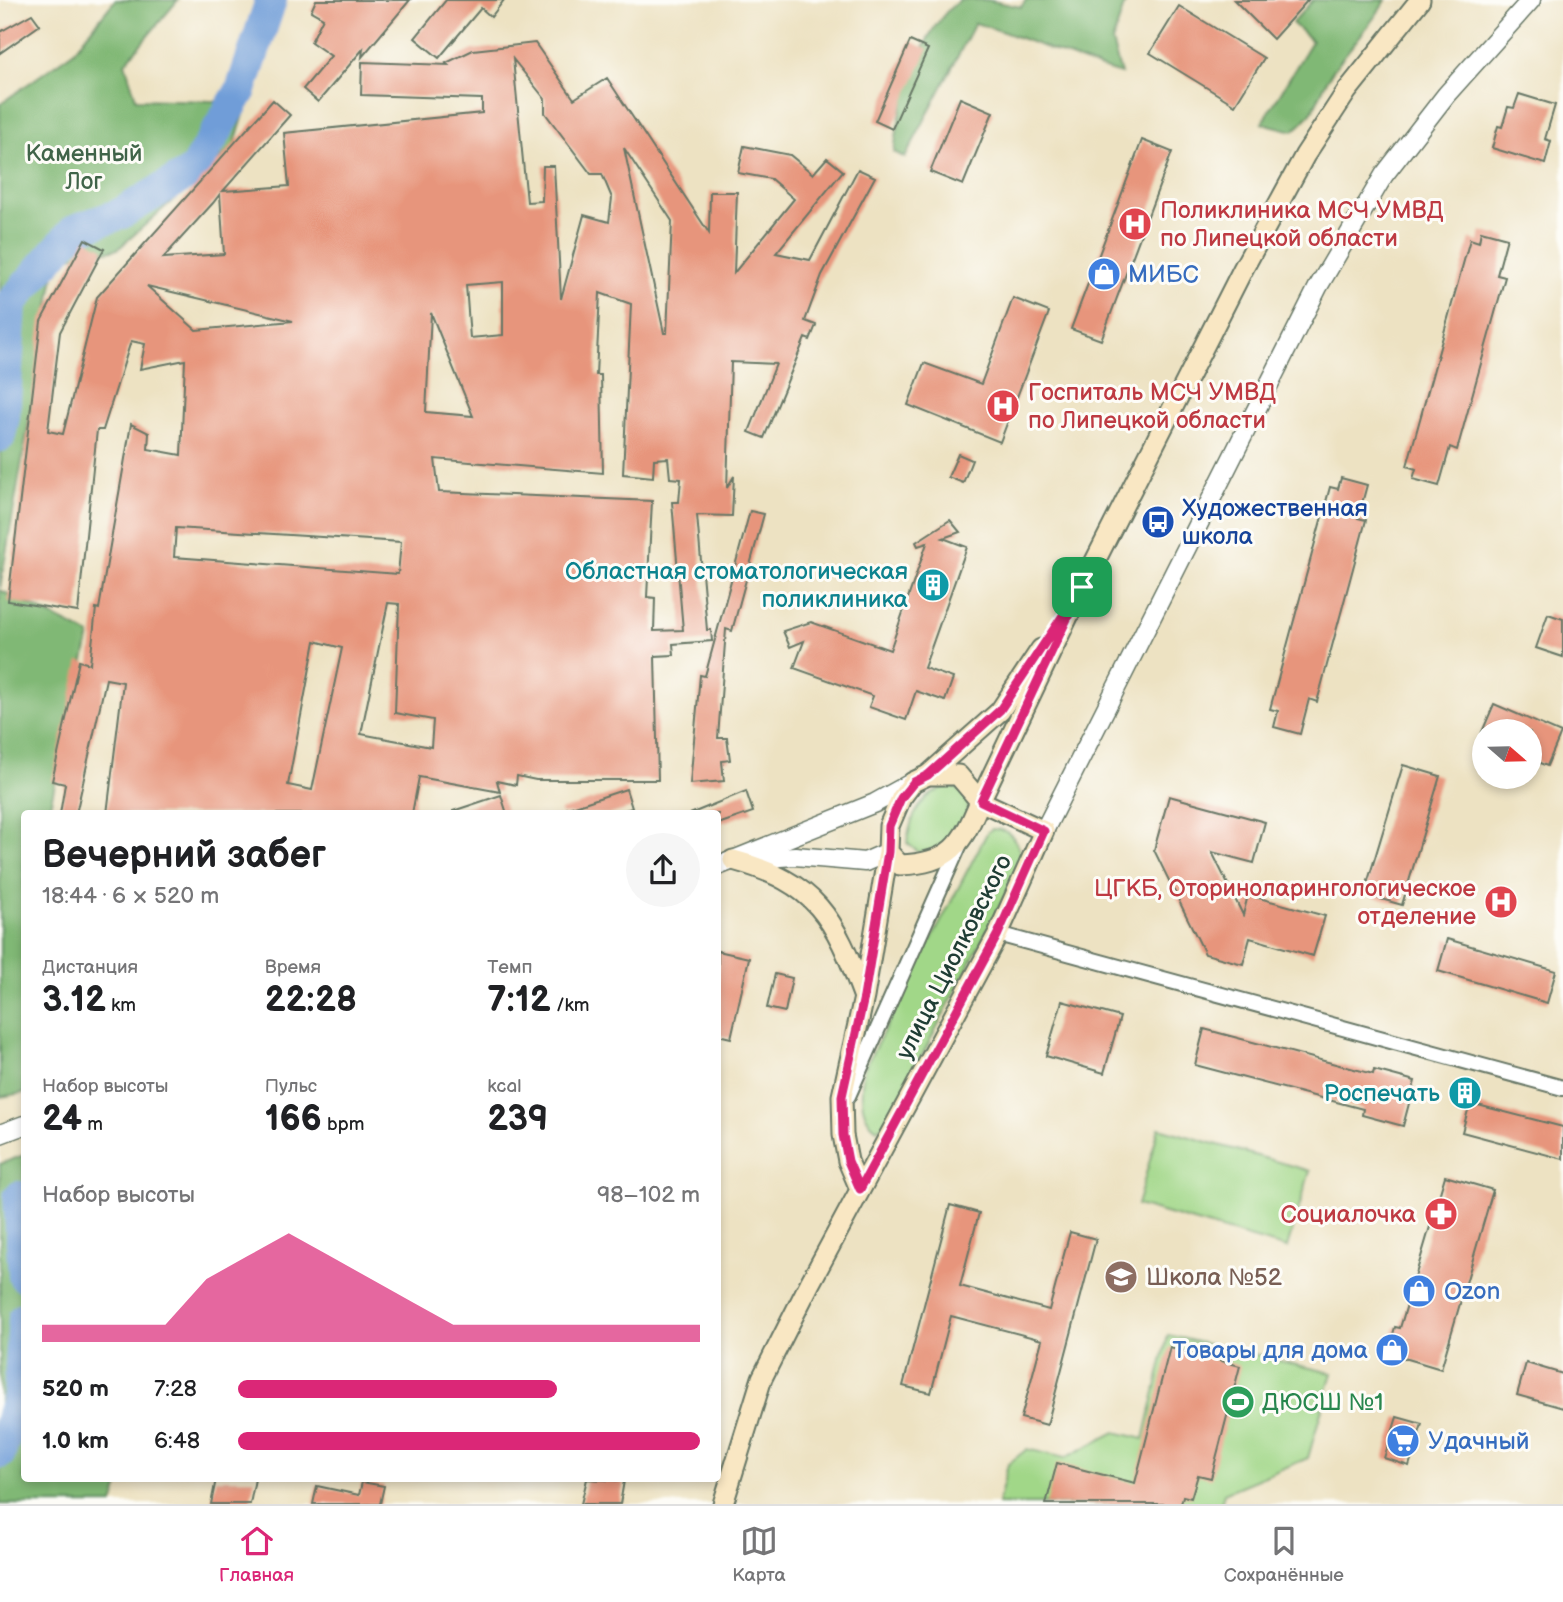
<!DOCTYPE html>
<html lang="ru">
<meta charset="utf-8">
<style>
body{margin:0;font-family:"Balsamiq Sans",sans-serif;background:#f6f6f6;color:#202124;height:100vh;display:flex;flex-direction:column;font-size:26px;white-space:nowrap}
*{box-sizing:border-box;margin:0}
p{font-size:23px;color:#757577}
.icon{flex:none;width:38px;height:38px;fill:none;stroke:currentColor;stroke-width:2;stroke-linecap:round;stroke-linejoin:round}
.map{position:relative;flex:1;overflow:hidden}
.panel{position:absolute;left:21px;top:810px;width:700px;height:672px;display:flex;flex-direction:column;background:#fff;border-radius:7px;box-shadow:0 4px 10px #0003}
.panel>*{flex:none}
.needle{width:46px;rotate:110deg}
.fabs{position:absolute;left:1472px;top:719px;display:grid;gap:14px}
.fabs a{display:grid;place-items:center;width:70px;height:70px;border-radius:50%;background:#fff;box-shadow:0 4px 10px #0003;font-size:35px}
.pin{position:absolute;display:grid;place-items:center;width:60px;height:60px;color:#fff;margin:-30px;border-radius:14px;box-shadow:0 4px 10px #0006}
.round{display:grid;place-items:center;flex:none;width:74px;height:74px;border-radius:37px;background:#f6f6f6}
.headline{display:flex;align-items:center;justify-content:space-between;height:119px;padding:0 21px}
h1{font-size:38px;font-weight:600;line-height:52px}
.figures{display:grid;grid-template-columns:repeat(3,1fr);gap:10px;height:119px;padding:7px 21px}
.figures div{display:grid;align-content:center}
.figures b{font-size:35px;font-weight:600}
.figures small{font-size:19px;font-weight:400}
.figures p{font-size:19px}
.chart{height:196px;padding:14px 21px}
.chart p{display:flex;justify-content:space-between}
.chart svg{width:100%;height:126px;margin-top:7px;fill:#db2777;opacity:.7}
ul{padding:0 21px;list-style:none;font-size:23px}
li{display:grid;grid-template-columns:112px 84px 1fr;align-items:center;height:52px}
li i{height:18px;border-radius:9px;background:#db2777}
.menu{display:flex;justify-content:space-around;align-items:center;height:98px;border-top:2px solid #e0e0e0;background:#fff;font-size:19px;color:#757577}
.menu a{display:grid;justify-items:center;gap:4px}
.menu .current{color:#db2777}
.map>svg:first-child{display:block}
.green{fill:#a1d788;stroke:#608a5e;stroke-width:2}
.forest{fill:#80b874;stroke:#507a54;stroke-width:2}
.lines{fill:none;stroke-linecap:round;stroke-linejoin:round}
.river{stroke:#6f9dd8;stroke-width:32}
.building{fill:#e7957c;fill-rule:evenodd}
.minor-casing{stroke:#677766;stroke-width:18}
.tertiary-casing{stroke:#677766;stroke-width:21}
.secondary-casing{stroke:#677766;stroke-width:23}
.minor{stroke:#fff;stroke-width:14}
.tertiary{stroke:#fff;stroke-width:18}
.secondary{stroke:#f9e7c3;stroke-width:19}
.route-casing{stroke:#fff;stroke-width:14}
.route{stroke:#db2777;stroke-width:9}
.labels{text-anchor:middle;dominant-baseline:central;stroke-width:6;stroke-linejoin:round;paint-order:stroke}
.park-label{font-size:24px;fill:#406449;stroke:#fdfcf7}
.health-label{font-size:24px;fill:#be3a42;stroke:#fdfcf7;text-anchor:start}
.shop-label{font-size:24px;fill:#366cbe;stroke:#fdfcf7;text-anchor:start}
.transit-label{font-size:24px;fill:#164399;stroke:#fdfcf7;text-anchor:start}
.culture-label{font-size:24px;fill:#0d838f;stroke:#fdfcf7;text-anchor:end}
.street-label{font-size:24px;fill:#1f3d34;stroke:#fdfcf7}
.education-label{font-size:24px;fill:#785e54;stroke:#fdfcf7;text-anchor:start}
.leisure-label{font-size:24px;fill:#27864d;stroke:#fdfcf7;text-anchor:start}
</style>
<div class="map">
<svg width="1563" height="1504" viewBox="0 0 1563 1504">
<rect width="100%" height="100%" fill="#fdfcf7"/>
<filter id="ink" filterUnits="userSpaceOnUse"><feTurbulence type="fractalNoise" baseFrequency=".0143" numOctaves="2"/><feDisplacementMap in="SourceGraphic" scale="14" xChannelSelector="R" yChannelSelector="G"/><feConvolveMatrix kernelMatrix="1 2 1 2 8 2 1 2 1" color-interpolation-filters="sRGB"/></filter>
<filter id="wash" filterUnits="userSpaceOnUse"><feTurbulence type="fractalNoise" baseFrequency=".00686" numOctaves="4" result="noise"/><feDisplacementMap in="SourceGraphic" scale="28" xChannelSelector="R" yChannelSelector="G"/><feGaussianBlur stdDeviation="1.57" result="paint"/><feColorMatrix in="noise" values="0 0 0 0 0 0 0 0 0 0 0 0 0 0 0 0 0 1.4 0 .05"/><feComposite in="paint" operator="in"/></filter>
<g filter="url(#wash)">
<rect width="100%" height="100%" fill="#ede2c2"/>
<g class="green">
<path d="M 946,787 L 956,788 L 968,797 C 971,826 945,852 918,852 L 907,843 C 910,817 921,795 946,787 Z"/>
<path d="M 992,829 C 1015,828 1022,849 1020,867 L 889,1119 L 877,1129 C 858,1116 861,1089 864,1069 L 987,833 Z"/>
<polygon points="1159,1128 1310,1171 1287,1248 1137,1205"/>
<polygon points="1168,1335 1332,1373 1308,1458 1224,1493 1221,1504 998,1504 1008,1464 1027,1449 1065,1458 1115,1432 1144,1439"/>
</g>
<g class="forest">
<polygon points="115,0 178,0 125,63 136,99 248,102 234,146 118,249 57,259 0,588 0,104 73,52"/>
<path d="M 960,0 L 987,0 L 1021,7 L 1026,0 L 1126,0 L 1112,42 L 1121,74 C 1071,60 1025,37 975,23 L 905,158 L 894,152 C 899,106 920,28 960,0 Z"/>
<path d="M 1313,0 L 1386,0 C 1371,25 1351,46 1334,69 C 1316,95 1321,109 1293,131 L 1262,123 L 1312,41 L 1292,23 Z"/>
<polygon points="0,590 90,635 48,814 24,814 24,1093 0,1097"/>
<polygon points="24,1155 24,1479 121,1479 113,1504 0,1504 0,1164"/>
</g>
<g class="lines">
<g class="river">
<polyline points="0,436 4,417 11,303 74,230 120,214 194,170 241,90 271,0"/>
<polyline points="19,1197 24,1276"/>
<polyline points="0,1453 19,1394 24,1318"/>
</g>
</g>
<g id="blocks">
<g class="building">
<polygon points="316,0 410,0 362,57 363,49 318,102 303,89 331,56 311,42 323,18 311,11"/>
<polygon points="446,0 504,0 491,17 481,8 439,58 415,38"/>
<polygon points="1234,0 1308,0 1273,39"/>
<polygon points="1179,6 1264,58 1235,105 1150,53"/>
<polygon points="32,14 40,25 0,53 0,32"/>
<polygon points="910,41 928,49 892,129 875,121"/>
<path d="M 535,43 L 574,99 L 607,78 L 709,233 L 710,192 L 737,192 L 734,273 L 794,199 L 771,179 L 738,173 L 744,146 L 790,155 L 813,174 L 827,158 L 843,171 L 776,253 L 810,260 L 858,169 L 875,177 L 822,275 L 805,321 L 816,325 L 810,340 L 805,338 L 764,438 L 749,432 L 776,364 L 731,362 L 727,488 L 734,476 L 732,516 L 697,515 L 707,630 L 711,630 L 712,641 L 673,644 L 674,655 L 655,656 L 658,780 L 536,780 L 517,776 L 516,785 L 497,781 L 500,792 L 419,777 L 412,814 L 107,814 L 123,682 L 106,679 L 76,814 L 60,814 L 65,784 L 52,781 L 79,661 L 90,664 L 96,608 L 99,609 L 131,424 L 149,433 L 148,449 L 181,455 L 185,360 L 140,369 L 145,344 L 131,341 L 103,430 L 97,430 L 78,612 L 8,601 L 41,321 L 85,239 L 104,249 L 60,332 L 48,431 L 63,434 L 97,297 L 273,100 L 290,115 L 223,191 L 289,186 L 284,133 L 482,113 L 482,99 L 361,95 L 362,62 L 448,65 L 446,63 L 473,50 ZM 513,59 L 545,99 L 545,113 L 591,174 L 602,174 L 612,198 L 609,222 L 584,215 L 561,299 L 554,166 L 543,166 L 542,201 L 527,202 ZM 624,148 L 672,221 L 667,333 L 664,333 ZM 220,194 L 224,254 L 163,258 L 213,203 ZM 503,282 L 503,335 L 470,338 L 466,285 ZM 147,286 L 293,321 L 196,330 ZM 600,293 L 631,304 L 623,474 L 653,477 L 654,459 L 668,458 L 670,478 L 681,479 L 679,502 L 672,502 L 683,630 L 654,631 L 655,598 L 647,597 L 652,501 L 439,492 L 435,459 L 603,473 L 601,375 L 596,375 ZM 431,313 L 473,416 L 426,412 ZM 176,528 L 401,542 L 398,574 L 174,557 ZM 388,603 L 399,604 L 395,713 L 433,720 L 431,747 L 361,734 ZM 315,641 L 342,648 L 312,790 L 288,785 Z"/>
<polygon points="1519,94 1555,105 1545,139 1551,141 1545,164 1492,148 1498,126 1502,127 1508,107 1514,108"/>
<polygon points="960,98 993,112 963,185 930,172"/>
<polygon points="1142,140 1172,152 1101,340 1071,329"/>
<polygon points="1481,231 1507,238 1497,275 1505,277 1457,450 1450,447 1439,486 1413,479 1416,469 1407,466 1470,239 1479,242"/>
<polygon points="1013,298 1049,312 1000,442 908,405 924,363 981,384"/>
<polygon points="958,454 972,460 963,483 948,477"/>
<polygon points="1341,478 1367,485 1358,518 1366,520 1317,702 1309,699 1300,734 1274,727 1278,711 1270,709 1330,487 1338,489"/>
<polygon points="750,511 764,514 732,631 726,629 718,738 727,738 730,760 722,761 724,781 690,784 700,675 705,676"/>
<polygon points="950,520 960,532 943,538 967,547 924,668 953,678 945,701 916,691 906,720 869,707 873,696 794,668 804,641 790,647 783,631 811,622 890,650 927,543 918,546 916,542"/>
<polygon points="1548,614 1563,619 1563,657 1536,648"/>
<polygon points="1494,704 1561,733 1547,766 1530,759 1530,732 1482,732"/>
<polygon points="1403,765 1440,776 1402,905 1364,894"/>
<polygon points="626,789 632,808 612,814 561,814 560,811"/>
<polygon points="746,791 753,812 718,824 718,814 690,814"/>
<polygon points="501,795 507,814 453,814 453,811"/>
<polygon points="1169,796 1265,822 1254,863 1212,852 1243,915 1248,895 1325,916 1313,956 1250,938 1243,964 1205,954 1154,850"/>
<polygon points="1447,939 1556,971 1547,1003 1438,971"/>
<polygon points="718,951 749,958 731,1038 718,1035"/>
<polygon points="775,974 792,978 785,1012 767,1008"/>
<polygon points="1062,1001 1120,1017 1104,1073 1046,1056"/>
<polygon points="1204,1029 1373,1074 1374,1070 1415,1081 1403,1126 1362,1115 1363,1109 1195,1065"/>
<polygon points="1470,1103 1563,1127 1563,1159 1462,1132"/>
<polygon points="1445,1176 1493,1190 1441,1369 1388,1353 1395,1327 1400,1328"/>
<polygon points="950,1205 979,1213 960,1286 1049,1310 1070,1232 1096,1239 1047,1425 1021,1418 1042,1340 951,1316 931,1393 903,1386"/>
<polygon points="1170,1347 1240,1366 1211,1478 1198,1475 1191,1498 1183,1496 1181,1504 1046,1504 1057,1463 1135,1483"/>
<polygon points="1526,1363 1563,1374 1563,1408 1517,1395"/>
<polygon points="1397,1417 1422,1424 1409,1466 1384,1458"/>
<polygon points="216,1479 255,1479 250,1504 211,1504"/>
<polygon points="587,1479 624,1481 620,1504 581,1504"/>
<polygon points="362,1482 384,1486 380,1504 313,1504 317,1486 359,1495"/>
</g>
</g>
</g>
<g filter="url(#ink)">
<use href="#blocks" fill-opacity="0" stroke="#677766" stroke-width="2"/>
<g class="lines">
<defs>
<g id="minor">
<polyline points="998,934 1563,1088"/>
<polyline points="848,1096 959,846"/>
</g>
<g id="tertiary">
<polyline points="1044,831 1318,287 1384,175 1446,95 1531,0"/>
<polyline points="751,859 795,856 865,862 888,852"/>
<polyline points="718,866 875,803 913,782"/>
<polyline points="0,1134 24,1125"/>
</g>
<g id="secondary">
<polyline points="928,775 1000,711 1041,649"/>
<path d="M 733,860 C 817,883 834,917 863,995"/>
<path d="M 860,1189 L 848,1161 L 843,1135 L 842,1096 L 864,997 L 888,852 L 889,826 L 901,798 L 913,782 L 928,775 L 958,775 L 980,801 C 962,845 951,863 900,865 L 888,852"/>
<polyline points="723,1504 762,1378 810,1283 998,934 1044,831 980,801 1082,587 1243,269 1305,155 1347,91 1420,0"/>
</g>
</defs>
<use href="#minor" class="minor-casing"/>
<use href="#tertiary" class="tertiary-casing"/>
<use href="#secondary" class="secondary-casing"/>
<use href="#minor" class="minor"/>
<use href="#tertiary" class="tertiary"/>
<use href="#secondary" class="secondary"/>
</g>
</g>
<g class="lines" filter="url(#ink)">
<defs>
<polygon id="route" points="1082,587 981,801 1044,831 998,934 860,1189 848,1161 843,1135 842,1096 864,997 888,852 889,826 901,798 914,782 928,775 1000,710"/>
</defs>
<use href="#route" class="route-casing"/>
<use href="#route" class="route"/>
</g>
<defs>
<symbol id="hospital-disc" viewBox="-11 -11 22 22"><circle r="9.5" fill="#e0444e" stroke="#fdfcf7"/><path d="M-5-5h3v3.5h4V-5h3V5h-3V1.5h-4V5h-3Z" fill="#fff"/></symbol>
<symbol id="shop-disc" viewBox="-11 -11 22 22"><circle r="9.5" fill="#3f7fe0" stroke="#fdfcf7"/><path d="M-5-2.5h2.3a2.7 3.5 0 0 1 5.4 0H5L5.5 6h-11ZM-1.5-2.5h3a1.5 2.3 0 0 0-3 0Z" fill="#fff"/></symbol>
<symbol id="bus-disc" viewBox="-11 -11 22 22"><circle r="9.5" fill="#1a4fb4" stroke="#fdfcf7"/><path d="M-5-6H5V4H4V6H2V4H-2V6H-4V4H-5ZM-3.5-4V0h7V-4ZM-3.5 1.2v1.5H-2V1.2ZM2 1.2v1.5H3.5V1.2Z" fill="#fff"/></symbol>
<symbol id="building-disc" viewBox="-11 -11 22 22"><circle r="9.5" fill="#0f9aa8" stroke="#fdfcf7"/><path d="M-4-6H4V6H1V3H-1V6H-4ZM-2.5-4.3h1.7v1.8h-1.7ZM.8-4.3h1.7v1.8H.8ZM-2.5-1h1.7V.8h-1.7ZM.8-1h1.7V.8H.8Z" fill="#fff"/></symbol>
<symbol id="pharmacy-disc" viewBox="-11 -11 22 22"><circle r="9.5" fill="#e0444e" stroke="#fdfcf7"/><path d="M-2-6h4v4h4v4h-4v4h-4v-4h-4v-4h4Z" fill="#fff"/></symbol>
<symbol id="school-disc" viewBox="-11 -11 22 22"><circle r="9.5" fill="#8d6e63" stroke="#fdfcf7"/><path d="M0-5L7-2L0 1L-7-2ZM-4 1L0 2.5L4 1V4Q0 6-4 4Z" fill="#fff"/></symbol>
<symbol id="stadium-disc" viewBox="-11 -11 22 22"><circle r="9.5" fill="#2e9e5b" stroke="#fdfcf7"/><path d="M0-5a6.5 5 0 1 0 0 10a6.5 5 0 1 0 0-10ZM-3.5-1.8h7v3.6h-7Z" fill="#fff"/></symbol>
<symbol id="supermarket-disc" viewBox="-11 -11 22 22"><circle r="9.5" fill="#3f7fe0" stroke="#fdfcf7"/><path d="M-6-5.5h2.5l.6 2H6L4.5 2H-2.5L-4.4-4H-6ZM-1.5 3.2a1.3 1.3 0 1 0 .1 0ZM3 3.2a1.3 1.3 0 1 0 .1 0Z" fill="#fff"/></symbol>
</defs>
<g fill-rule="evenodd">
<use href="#hospital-disc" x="1116" y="205" width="38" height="38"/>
<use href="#shop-disc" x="1085" y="255" width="38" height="38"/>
<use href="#hospital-disc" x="984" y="387" width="38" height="38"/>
<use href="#bus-disc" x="1139" y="503" width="38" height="38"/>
<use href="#building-disc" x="914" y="566" width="38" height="38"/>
<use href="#hospital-disc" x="1482" y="883" width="38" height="38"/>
<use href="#building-disc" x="1446" y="1074" width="38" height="38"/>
<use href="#pharmacy-disc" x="1422" y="1195" width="38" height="38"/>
<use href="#school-disc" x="1102" y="1258" width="38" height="38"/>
<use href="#shop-disc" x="1400" y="1272" width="38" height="38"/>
<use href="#shop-disc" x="1373" y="1331" width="38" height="38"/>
<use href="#stadium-disc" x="1219" y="1383" width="38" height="38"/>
<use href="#supermarket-disc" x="1384" y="1422" width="38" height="38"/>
</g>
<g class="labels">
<g class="park-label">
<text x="84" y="153">Каменный<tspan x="84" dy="28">Лог</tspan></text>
</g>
<g class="health-label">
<text x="1160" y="210">Поликлиника МСЧ УМВД<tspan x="1160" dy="28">по Липецкой области</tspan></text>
<text x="1028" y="392">Госпиталь МСЧ УМВД<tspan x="1028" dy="28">по Липецкой области</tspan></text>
<text x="1476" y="888" text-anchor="end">ЦГКБ, Оториноларингологическое<tspan x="1476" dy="28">отделение</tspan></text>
<text x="1416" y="1214" text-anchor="end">Социалочка</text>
</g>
<g class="shop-label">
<text x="1128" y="274">МИБС</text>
<text x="1444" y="1291">Ozon</text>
<text x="1368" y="1350" text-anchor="end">Товары для дома</text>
<text x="1428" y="1441">Удачный</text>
</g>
<g class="transit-label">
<text x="1182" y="508">Художественная<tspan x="1182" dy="28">школа</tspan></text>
</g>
<g class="culture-label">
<text x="908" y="571">Областная стоматологическая<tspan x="908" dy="28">поликлиника</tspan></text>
<text x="1440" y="1093">Роспечать</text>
</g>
<g class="street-label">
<text transform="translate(954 957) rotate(-63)">улица Циолковского</text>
</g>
<g class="education-label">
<text x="1146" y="1277">Школа №52</text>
</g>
<g class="leisure-label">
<text x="1262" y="1402">ДЮСШ №1</text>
</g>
</g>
</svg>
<div class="fabs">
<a><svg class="needle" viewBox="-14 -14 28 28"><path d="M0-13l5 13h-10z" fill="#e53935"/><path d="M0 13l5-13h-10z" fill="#757577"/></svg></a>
</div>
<div class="pin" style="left:1082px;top:587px;background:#1e9e55"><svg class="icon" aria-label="arrive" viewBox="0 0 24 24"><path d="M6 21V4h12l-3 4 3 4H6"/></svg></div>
<section class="panel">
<div class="headline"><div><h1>Вечерний забег</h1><p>18:44 · 6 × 520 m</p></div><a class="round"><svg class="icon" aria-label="share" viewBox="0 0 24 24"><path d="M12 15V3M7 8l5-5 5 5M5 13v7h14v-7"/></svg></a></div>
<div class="figures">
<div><p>Дистанция</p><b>3.12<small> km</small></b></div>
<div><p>Время</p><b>22:28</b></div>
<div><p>Темп</p><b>7:12<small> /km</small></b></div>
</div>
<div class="figures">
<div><p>Набор высоты</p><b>24<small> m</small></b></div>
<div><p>Пульс</p><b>166<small> bpm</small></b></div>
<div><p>kcal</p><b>239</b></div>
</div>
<div class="chart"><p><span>Набор высоты</span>98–102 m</p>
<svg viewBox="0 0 160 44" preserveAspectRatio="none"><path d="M0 44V38L10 38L20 38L30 38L40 22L50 14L60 6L70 14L80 22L90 30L100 38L110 38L120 38L130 38L140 38L150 38L160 38V44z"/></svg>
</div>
<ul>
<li><b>520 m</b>7:28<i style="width:69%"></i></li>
<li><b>1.0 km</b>6:48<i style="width:100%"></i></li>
</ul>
</section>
</div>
<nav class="menu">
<a class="current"><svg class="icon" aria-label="home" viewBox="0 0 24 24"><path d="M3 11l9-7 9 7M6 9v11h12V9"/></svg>Главная</a>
<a><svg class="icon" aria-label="map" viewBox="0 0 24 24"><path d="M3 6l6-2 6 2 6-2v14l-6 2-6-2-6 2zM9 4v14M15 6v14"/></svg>Карта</a>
<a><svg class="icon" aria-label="saved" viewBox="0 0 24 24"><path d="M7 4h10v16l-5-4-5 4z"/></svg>Сохранённые</a>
</nav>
